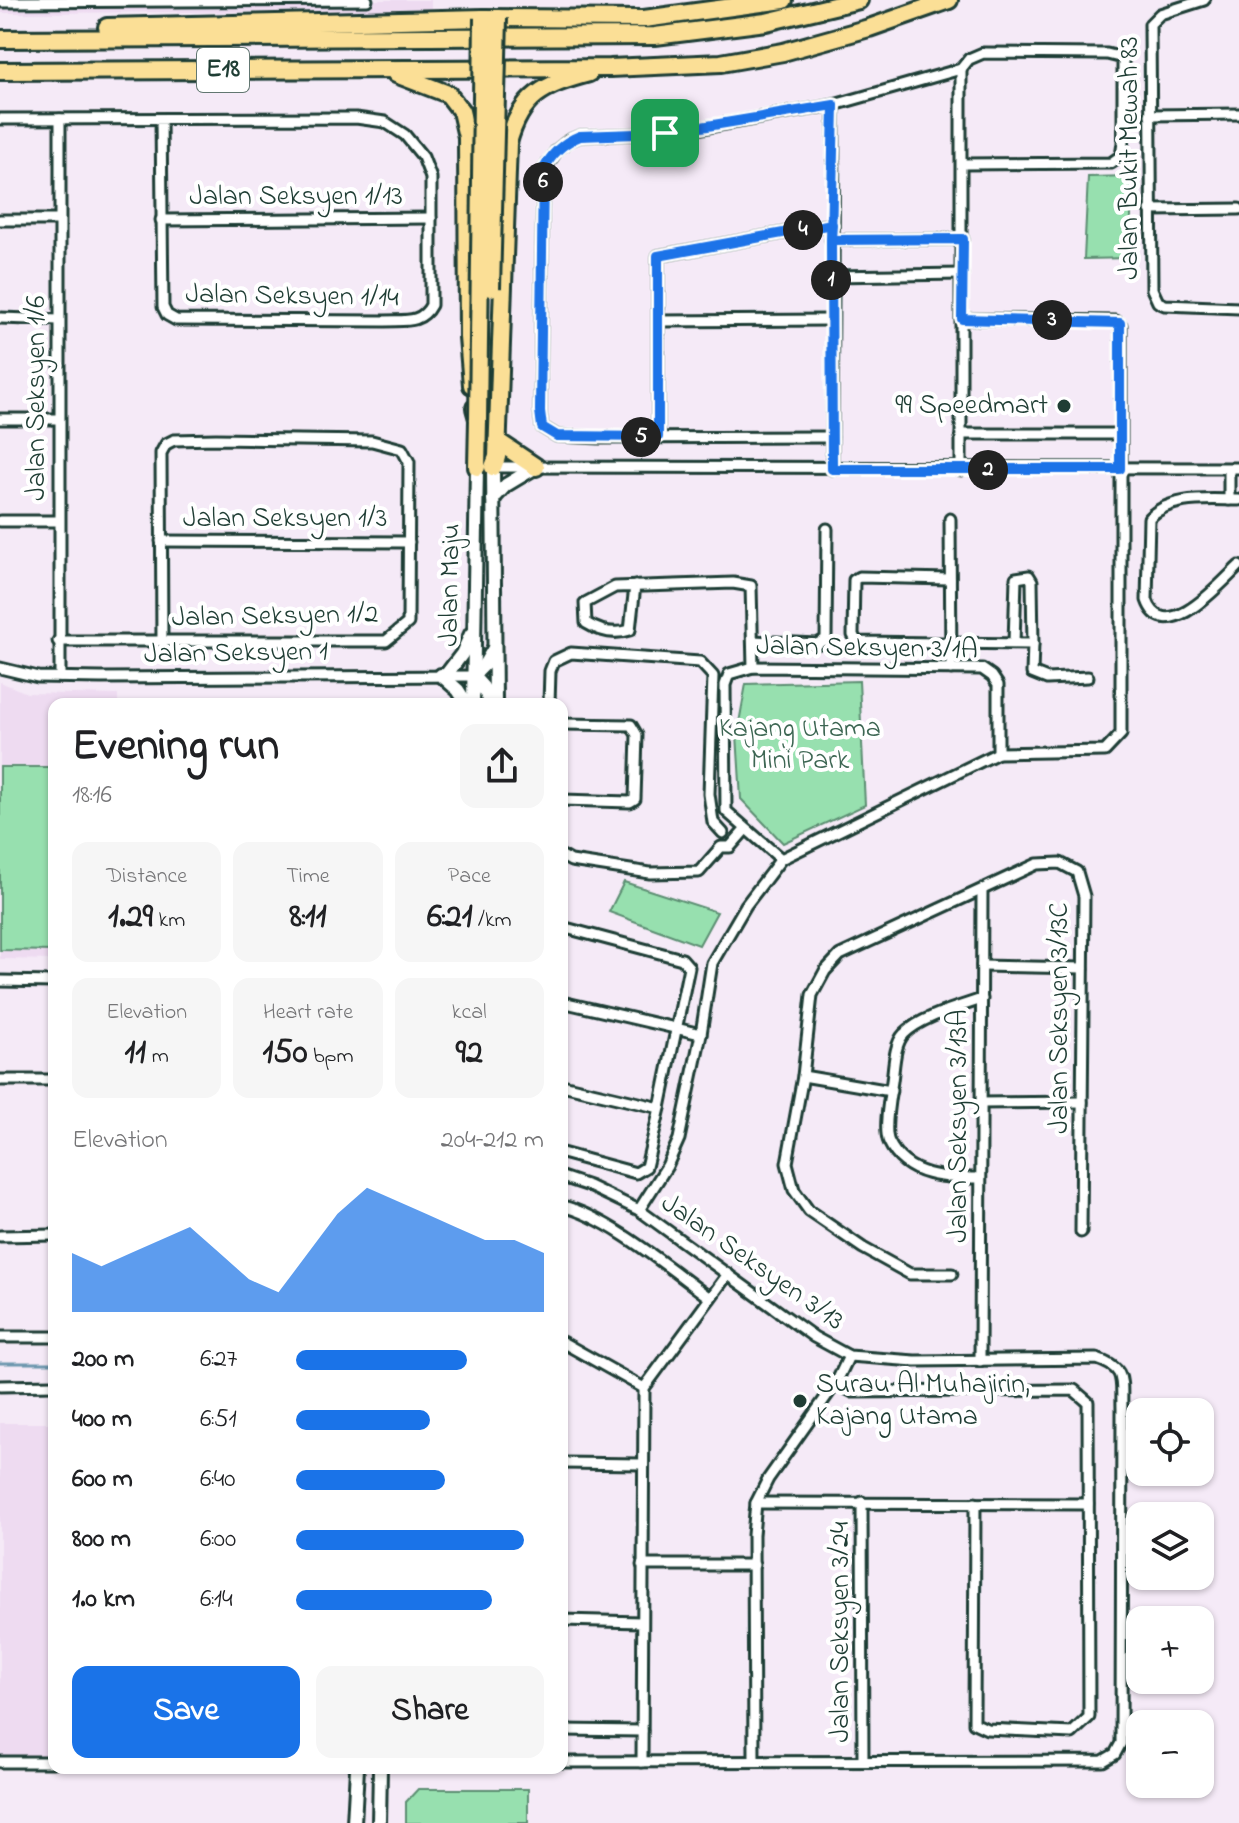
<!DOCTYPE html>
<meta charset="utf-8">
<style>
body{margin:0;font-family:"Indie Flower",sans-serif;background:#f6f6f6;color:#202124;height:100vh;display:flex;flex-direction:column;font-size:30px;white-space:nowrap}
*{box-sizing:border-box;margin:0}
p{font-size:26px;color:#757577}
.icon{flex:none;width:44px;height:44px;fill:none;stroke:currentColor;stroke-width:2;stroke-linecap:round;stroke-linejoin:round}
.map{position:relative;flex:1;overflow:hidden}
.sheet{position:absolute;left:48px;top:698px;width:520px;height:1076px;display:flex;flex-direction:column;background:#fff;border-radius:16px;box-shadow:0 2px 6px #0004}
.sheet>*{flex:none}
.fabs{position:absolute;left:1126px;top:1398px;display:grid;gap:16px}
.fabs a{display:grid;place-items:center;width:88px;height:88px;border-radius:16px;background:#fff;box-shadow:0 2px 6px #0004;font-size:40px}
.pin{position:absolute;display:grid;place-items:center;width:68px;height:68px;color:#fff;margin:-34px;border-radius:16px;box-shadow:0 4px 12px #0006}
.km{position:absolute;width:40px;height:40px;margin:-20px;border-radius:50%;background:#222;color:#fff;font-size:22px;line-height:40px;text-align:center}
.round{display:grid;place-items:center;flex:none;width:84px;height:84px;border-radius:16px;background:#f6f6f6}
.summary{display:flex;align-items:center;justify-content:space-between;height:136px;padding:0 24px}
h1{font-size:44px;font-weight:700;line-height:60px}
.stats{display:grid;grid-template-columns:repeat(3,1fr);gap:12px;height:136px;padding:8px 24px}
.stats div{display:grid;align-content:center;border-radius:16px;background:#f6f6f6;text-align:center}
.stats b{font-size:34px;font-weight:700}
.stats small{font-size:22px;font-weight:400}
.stats p{font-size:22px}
.chart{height:224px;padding:16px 24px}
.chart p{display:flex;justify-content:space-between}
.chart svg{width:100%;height:144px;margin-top:8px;fill:#1a73e8;opacity:.7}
.cta{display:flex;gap:16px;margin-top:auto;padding:16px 24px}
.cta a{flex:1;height:92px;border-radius:16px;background:#1a73e8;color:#fff;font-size:32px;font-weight:700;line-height:92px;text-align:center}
.cta a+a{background:#f6f6f6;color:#202124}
ul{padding:0 24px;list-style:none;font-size:26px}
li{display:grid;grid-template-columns:128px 96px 1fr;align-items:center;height:60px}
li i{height:20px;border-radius:10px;background:#1a73e8}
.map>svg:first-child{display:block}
.built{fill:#eedbf1}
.green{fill:#97e0af;stroke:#5b8e72;stroke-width:2}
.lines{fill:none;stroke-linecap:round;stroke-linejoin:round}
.stream{stroke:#6e98ae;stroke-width:3}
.street-casing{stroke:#1f3d34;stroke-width:15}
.secondary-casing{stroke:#1f3d34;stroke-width:18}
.highway-casing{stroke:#1f3d34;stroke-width:22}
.street{stroke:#fff;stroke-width:9}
.secondary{stroke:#fff;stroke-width:12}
.highway{stroke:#fbdf96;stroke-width:16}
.highway-bridge-casing{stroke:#1f3d34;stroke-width:22;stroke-linecap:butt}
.highway-bridge{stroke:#fbdf96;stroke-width:16}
.route-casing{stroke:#fff;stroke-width:16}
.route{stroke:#1a73e8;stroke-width:10}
.poi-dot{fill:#1f3d34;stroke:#fff;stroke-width:3}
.labels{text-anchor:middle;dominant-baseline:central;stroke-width:8;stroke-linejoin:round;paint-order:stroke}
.shield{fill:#fff;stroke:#627771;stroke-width:2}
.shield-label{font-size:26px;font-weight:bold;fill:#1f3d34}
.street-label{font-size:28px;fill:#1f3d34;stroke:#fff}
.poi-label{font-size:28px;fill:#1f3d34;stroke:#fff;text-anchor:end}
.park-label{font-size:28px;fill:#3d6653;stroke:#fff}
</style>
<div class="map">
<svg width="1239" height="1823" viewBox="0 0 1239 1823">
<rect width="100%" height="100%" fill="#f5eaf7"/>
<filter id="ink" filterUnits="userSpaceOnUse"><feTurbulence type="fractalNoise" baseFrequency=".0125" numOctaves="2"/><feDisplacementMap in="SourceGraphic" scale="16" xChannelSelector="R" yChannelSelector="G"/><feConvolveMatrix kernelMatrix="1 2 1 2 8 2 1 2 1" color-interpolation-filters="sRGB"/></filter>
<g filter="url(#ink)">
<g class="built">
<polygon points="0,0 431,0 431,11 0,13"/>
<polygon points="0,682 27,693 118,695 118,704 54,704 54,960 0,959"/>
<rect x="0" y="1423" width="54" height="336"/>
</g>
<g class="green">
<polygon points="1131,176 1131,258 1084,259 1088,177"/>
<polygon points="859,681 865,805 783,843 741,799 737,734 746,684"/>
<polygon points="0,767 54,767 54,951 0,950"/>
<polygon points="624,882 717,912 699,945 609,912"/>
<polygon points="418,1789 528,1789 528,1823 406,1823 406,1802"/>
</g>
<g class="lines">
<polyline class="stream" points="0,1363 54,1363"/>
<defs>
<g id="street">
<polyline points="1204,0 1160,14 1150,24 1152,289 1158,302 1165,305 1239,308"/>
<polyline points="0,2 367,0"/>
<polyline points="961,69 961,470"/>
<polyline points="1150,115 1239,114"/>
<path d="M 0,119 L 356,118 L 385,122 L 405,135 L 423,157 L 431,178 L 431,305 C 421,324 405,320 385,321 L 176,320 L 167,315 L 163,307 L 161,119"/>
<polyline points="60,119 60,677"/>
<polyline points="1150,210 1239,209"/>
<polyline points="0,220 59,220"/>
<polyline points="161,220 431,218"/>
<polyline points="831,240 963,239"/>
<polyline points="831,276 962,274"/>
<polyline points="0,318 59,320"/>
<polyline points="659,321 832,320"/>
<polyline points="0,419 59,419"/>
<polyline points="961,434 1120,434"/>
<polyline points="658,437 658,256 832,224"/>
<polyline points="832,437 600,438 557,436 542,427 540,411 543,171 557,150 568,141 580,136 674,133 834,105 961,69 969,59 983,53 1107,54 1123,58 1123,143 1121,156 1111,163 962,164"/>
<polyline points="493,467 1239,468"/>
<polyline points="832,469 834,105"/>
<polyline points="1229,469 1229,500"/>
<path d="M 1239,500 C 1209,500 1171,495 1149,518 L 1147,600 C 1164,649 1222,582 1239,566"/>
<polyline points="950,519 951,669"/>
<polyline points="0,521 59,521"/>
<polyline points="161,541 409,542"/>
<polyline points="950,579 859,577 854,580 853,635 857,642 1033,644 1032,673 1047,679 1088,677"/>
<path d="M 635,586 L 630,630 C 615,635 599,631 586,623 L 585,603 L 615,587 L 733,583 L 751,586 L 753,667"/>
<polyline points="58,641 386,641 408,623 409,462 402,449 372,441 216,439 174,440 166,444 161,453 162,642"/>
<polyline points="753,641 817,644 826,639 827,529"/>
<polyline points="1014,643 1016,578 1029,576 1032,581 1033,644"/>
<polyline points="0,668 38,677 101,678 473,676"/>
<polyline points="549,704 550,671 554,661 571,653 700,662 713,676 709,794 713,822 723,833"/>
<polyline points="562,724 631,725 637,735 635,799 630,802 562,800"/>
<polyline points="562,856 571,861 650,873 699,872 721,847 730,847 745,830"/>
<polyline points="781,859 726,811 725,685 729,674 753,667 982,669 992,676 998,685 998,753"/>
<polyline points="562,927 682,959 689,967 660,1108 562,1085"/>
<polyline points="982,966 1083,968"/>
<polyline points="0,981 54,982"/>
<polyline points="562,1002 701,1034"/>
<polyline points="803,1076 891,1091"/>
<polyline points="0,1080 54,1080"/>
<polyline points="980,1103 1082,1102"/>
<polyline points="562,1153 636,1173 646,1167 660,1108"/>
<path d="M 562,1177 L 589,1186 L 639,1210 L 814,1337 L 849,1356 L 915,1361 L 1097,1359 C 1127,1369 1121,1380 1122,1409 L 1121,1743 L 1115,1754 L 1103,1761 L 562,1762"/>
<path d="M 980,1178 C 947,1178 906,1178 889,1142 C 883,1130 890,1095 892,1081 C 894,1068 894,1044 904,1034 C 920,1017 959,1007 982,999"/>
<path d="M 562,1206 C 609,1217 670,1269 710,1298"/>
<polyline points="639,1210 667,1166 679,1139 701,1034 712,963 746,905 781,859 998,753 1105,751 1121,734 1121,325 1116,321 962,319"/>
<polyline points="0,1236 54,1235"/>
<polyline points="952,1274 910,1274 863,1248 809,1211 794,1190 787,1163 803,1076 812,995 825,971 840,955 1037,864 1060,863 1077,872 1084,896 1081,1232"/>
<polyline points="0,1337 54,1337"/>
<polyline points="562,1342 644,1388"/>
<polyline points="980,1361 982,891"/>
<polyline points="836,1383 853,1392 1074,1390 1088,1402 1089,1717 1072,1733 987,1729 974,1723 975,1503"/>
<polyline points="0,1386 54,1385"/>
<polyline points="562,1463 643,1464"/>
<polyline points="862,1502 863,1761"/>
<polyline points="756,1503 1088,1504"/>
<polyline points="642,1565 754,1565"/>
<polyline points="562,1620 641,1622"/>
<polyline points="562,1730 642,1731"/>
<polyline points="754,1761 753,1535 756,1503 768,1479 836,1383 849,1356"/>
<polyline points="0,1762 54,1762"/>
<polyline points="642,1762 644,1388 728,1274"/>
</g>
<g id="secondary">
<polyline points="493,467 495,704"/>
<polyline points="493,499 506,485 536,467"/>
<polyline points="441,675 458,690 467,704"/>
<polyline points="446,675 462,654 471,634"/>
<polyline points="473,704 477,467"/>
<polyline points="490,704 483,687 473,676 484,665 494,648"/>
<polyline points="354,1823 357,1768"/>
<polyline points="379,1823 380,1768"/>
</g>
<g id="highway">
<polyline points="107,27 483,18 644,19 784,0"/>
<polyline points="0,39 655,36 766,22 859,0"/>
<polyline points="0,71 610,68 721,63 783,52 869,28 949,0"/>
<polyline points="396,74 448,94 461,111 467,137 468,337 472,385"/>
<polyline points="475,408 478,419 477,467"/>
<polyline points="497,441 536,467"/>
<path d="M 493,467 L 497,457 L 508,143 C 521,95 544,85 589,73"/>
</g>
</defs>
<use href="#street" class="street-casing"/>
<use href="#secondary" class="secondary-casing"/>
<use href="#highway" class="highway-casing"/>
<use href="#street" class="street"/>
<use href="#secondary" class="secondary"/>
<use href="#highway" class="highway"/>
<defs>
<g id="highway-bridge">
<polyline points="491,288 498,18"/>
<polyline points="478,419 483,18"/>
</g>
</defs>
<use href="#highway-bridge" class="highway-bridge-casing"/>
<use href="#highway-bridge" class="highway-bridge"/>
</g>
</g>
<g class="lines" filter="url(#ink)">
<defs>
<path id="route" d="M 665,133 L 834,105 C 833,150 832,195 831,240 L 832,469 L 1120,469 L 1120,323 L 962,319 L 963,239 L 831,240 L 832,224 L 658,256 L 658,437 L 557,436 L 542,427 L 540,411 L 543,171 C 551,154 562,143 580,136 L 665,133"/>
</defs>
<use href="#route" class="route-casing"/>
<use href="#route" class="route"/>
</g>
<g class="poi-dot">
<circle cx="1064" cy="406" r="8"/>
<circle cx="800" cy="1401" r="8"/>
</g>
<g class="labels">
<rect class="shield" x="197" y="48" width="52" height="44" rx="6"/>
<g class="shield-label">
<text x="223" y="70">E18</text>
</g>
<g class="street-label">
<text transform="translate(1130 158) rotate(-90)">Jalan Bukit Mewah 83</text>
<text x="296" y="197">Jalan Seksyen 1/13</text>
<text transform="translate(292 297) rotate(1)">Jalan Seksyen 1/14</text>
<text transform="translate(37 398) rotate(-90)">Jalan Seksyen 1/6</text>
<text x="285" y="519">Jalan Seksyen 1/3</text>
<text transform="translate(451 585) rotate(-89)">Jalan Maju</text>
<text transform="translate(275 617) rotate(-1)">Jalan Seksyen 1/2</text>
<text transform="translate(867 649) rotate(1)">Jalan Seksyen 3/1A</text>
<text transform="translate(236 654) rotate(-1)">Jalan Seksyen 1</text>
<text transform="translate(1060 1018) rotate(-90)">Jalan Seksyen 3/13C</text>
<text transform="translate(959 1126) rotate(-90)">Jalan Seksyen 3/13A</text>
<text transform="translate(752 1263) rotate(35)">Jalan Seksyen 3/13</text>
<text transform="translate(841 1632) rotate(-90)">Jalan Seksyen 3/24</text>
</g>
<g class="poi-label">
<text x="1048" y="406">99 Speedmart</text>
<text x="816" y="1385" text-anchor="start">Surau Al Muhajirin,<tspan x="816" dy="32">Kajang Utama</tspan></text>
</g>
<g class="park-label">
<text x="800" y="729">Kajang Utama<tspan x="800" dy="32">Mini Park</tspan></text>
</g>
</g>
</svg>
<div class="fabs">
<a><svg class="icon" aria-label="locate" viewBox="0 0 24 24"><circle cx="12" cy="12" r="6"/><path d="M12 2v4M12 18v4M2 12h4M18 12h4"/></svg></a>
<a><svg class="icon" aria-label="layers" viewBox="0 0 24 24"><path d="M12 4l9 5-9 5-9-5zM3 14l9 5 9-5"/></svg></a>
<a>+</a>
<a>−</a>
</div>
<div class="pin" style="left:665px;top:133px;background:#1e9e55"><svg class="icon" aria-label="arrive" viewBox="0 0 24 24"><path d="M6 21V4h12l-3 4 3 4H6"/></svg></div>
<b class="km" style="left:831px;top:280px">1</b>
<b class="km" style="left:988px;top:470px">2</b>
<b class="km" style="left:1052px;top:320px">3</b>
<b class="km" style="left:803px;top:230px">4</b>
<b class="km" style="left:641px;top:437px">5</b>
<b class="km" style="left:543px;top:182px">6</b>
<section class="sheet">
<div class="summary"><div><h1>Evening run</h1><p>18:16</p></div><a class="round"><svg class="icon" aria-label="share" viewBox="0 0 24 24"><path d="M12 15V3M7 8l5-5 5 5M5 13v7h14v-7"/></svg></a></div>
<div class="stats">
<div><p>Distance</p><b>1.29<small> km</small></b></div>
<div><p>Time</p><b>8:11</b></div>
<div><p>Pace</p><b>6:21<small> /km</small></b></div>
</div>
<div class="stats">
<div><p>Elevation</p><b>11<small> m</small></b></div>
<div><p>Heart rate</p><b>150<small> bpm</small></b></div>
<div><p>kcal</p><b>92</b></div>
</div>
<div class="chart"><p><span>Elevation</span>204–212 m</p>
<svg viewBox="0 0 160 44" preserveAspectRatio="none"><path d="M0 44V26L10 30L20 26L30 22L40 18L50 26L60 34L70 38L80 26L90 14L100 6L110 10L120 14L130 18L140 22L150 22L160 26V44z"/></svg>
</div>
<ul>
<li><b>200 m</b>6:27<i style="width:69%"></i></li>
<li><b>400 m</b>6:51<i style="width:54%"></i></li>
<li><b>600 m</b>6:40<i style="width:60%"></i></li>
<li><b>800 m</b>6:00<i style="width:92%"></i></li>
<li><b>1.0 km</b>6:14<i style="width:79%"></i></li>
</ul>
<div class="cta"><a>Save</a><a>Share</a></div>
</section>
</div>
